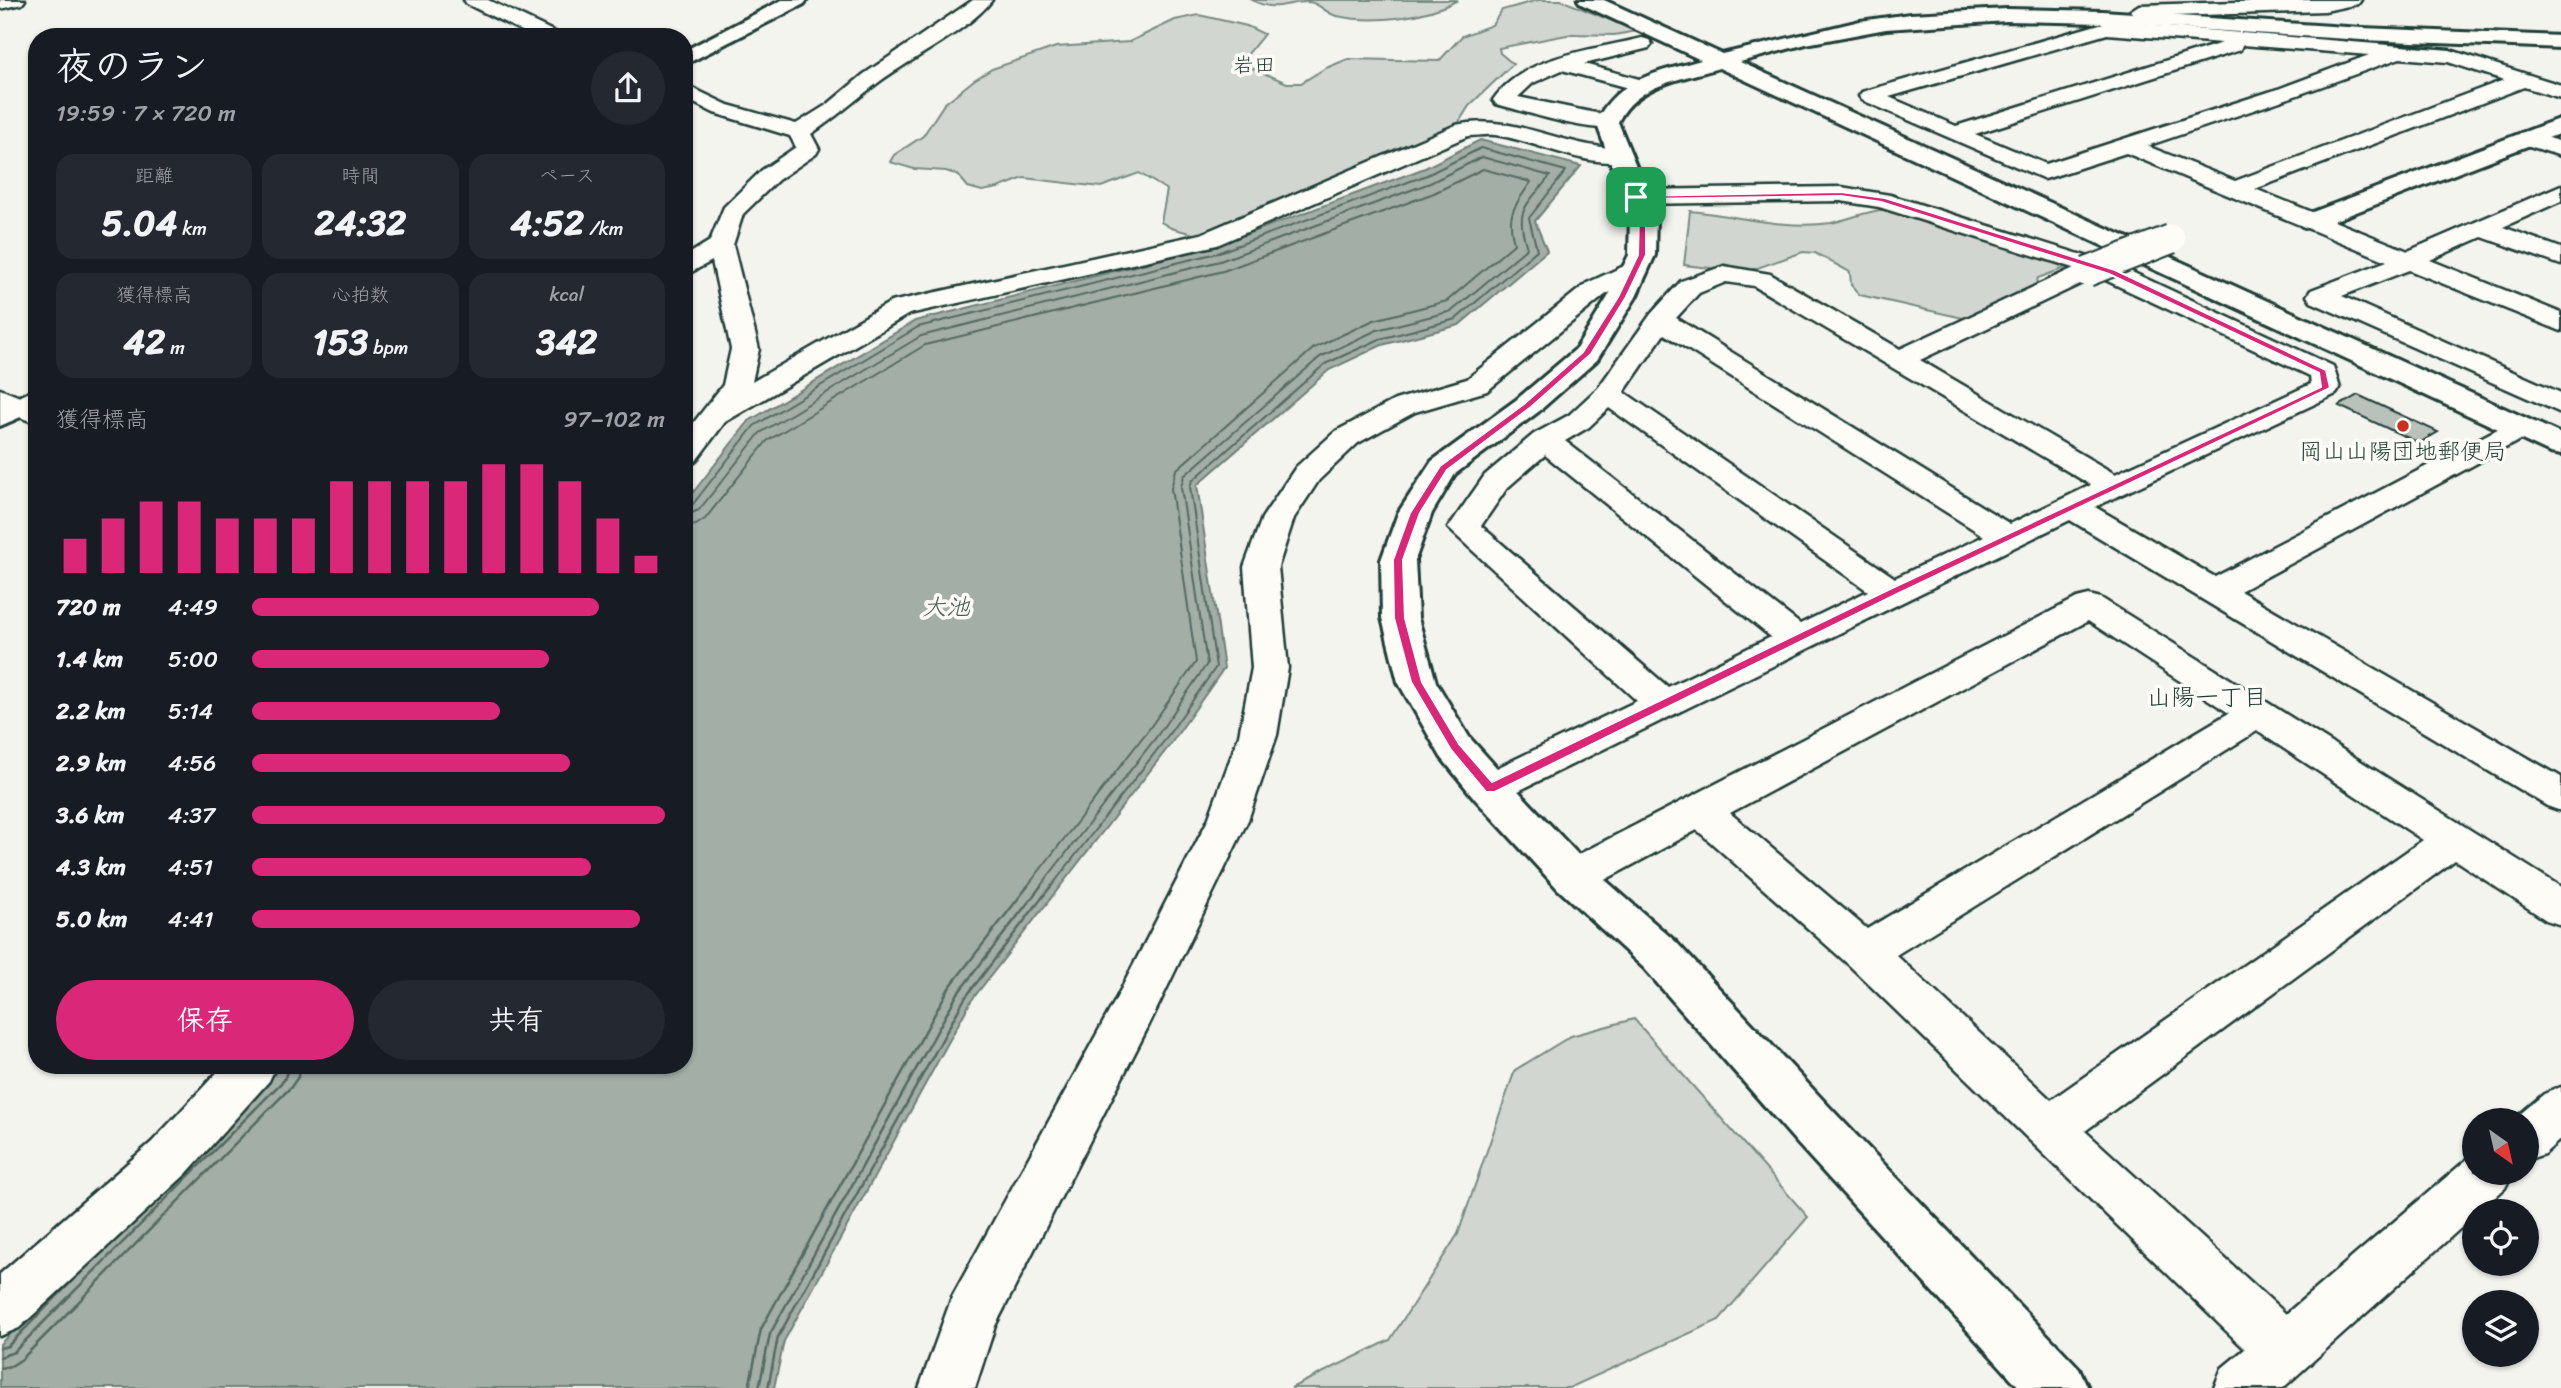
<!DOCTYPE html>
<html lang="ja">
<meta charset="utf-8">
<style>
body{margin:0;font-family:Sriracha,"Klee One",sans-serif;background:#242831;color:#f1f3f6;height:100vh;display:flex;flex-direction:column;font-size:26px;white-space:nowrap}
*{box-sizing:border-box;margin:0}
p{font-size:23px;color:#9ea1a6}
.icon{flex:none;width:38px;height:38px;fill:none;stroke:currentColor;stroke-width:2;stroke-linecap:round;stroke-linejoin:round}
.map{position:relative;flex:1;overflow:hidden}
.details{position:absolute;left:28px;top:28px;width:665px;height:1046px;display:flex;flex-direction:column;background:#171b24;border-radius:28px;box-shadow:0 2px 5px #0004}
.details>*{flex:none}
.needle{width:46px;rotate:146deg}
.tools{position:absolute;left:2462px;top:1108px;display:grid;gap:14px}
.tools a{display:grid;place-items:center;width:77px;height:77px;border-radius:50%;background:#171b24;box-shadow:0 2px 5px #0004;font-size:35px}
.pin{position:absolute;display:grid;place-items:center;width:60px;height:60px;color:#fff;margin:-30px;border-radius:14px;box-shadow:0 4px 10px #0006}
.round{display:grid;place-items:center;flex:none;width:74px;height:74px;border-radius:37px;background:#242831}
.overview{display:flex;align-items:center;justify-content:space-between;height:119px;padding:0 28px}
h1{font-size:38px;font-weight:700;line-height:52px}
.stats{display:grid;grid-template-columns:repeat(3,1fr);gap:10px;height:119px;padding:7px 28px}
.stats div{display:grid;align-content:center;border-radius:18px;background:#242831;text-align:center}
.stats b{font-size:35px;font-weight:700}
.stats small{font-size:19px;font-weight:400}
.stats p{font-size:19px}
.chart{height:196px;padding:14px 28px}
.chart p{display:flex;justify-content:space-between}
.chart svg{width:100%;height:126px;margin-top:7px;stroke:#db2777;stroke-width:6}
.action{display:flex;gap:14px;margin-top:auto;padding:14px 28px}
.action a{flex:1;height:80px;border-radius:42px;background:#db2777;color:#fff;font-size:28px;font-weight:700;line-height:80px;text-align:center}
.action a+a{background:#242831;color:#f1f3f6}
ul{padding:0 28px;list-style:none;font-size:23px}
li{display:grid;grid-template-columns:112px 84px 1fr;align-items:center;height:52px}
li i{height:18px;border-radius:9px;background:#db2777}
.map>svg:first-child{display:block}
.green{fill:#d1d6d1;stroke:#788a82;stroke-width:2}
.water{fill:#a3aea7;stroke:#6e8179;stroke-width:2}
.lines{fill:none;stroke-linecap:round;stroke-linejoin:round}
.shore-far1{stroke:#546a62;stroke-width:2}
.shore{stroke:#546a62;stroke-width:2.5}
.building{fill:#b9c1bb;stroke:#1f3d34;stroke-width:2}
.minor-casing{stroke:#1f3d34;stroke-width:5}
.tertiary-casing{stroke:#1f3d34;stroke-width:6}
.minor{fill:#fdfcf7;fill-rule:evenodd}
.tertiary{fill:#fdfcf7;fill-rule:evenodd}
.minor-bridge-casing{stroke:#1f3d34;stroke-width:32;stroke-linecap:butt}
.minor-bridge{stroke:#fdfcf7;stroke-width:28}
.route{fill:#db2777;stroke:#fff;stroke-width:2;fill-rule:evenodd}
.poi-dot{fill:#c8321e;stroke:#fdfcf7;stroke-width:2.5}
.labels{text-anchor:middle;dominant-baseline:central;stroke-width:7;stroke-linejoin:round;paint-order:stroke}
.far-quarter-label{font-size:21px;fill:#1f3d34;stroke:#fdfcf7}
.poi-label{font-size:23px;fill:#1f3d34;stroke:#fdfcf7}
.water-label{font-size:24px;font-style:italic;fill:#475f56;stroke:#fdfcf7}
.neighbourhood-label{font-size:24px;fill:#1f3d34;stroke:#fdfcf7}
</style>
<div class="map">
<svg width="2561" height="1388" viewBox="0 0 2561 1388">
<rect width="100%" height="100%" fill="#f4f4ef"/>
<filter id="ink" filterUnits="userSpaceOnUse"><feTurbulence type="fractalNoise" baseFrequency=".0143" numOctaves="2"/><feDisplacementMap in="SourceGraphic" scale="14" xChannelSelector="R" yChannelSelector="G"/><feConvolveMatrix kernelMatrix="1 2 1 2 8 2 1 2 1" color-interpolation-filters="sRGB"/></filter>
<g filter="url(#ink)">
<g class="green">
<path d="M 1252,0 L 1458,0 C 1424,18 1374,24 1337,16 C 1327,14 1319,3 1309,2 C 1285,2 1275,13 1252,0 Z"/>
<polygon points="1538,0 1561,0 1637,31 1614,35 1572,34 1499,48 1500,53 1513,64 1469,106 1454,130 1201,236 1171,228 1161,222 1167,190 1139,173 1101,187 1024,178 998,188 982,191 968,187 958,175 946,171 914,169 890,162 894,155 923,136 944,104 974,80 992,69 1056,47 1129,42 1175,20 1199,15 1247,26 1264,34 1248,54 1247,66 1287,83 1301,83 1326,68 1348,59 1439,61 1462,36 1492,25 1502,10"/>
<path d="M 1889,209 L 2045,254 L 2065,268 L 2038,278 L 2034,290 L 1967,319 L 1860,295 L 1851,285 L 1850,272 L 1815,253 L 1803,252 L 1746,272 L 1684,265 L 1690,211 C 1735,215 1785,230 1831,223 C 1851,219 1868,210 1889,209 Z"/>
<polygon points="1634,1019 1808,1217 1719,1320 1569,1388 1291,1388 1390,1340 1458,1234 1515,1070 1571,1036"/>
</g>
<polygon class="water" points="1480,140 1581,166 1535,221 1547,251 1459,325 1382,345 1329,370 1197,485 1224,668 1170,745 971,1001 784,1341 774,1388 0,1388 0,1344 276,1066 684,1066 684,504 749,421 915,321 1215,246 1425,168"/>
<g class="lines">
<g class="shore-far1">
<polyline points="684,507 693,504 754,426 918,327 1217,253 1427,175 1481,148 1566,171 1529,218 1537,250 1456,319 1380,339 1325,364 1192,481 1190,487 1216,667 1164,741 1050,888"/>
<path d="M 684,516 L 699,510 L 760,433 L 921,336 L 1220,261 L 1430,183 L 1482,157 L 1550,176 C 1526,207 1514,208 1527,248 L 1452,311 L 1377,330 L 1320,357 L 1184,476 L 1181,487 L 1207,664 L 1157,736 L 1039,888"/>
<path d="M 684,526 L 696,525 L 705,519 L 767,441 L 925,345 L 1223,271 L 1434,193 L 1483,169 L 1531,182 C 1514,207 1506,213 1514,244 L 1447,301 L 1374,320 L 1314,348 L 1176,470 L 1171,488 L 1196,662 L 1149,729 L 1026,888"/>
</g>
<g class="shore">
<polyline points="0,1348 8,1346 69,1284"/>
<polyline points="0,1357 14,1352 284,1080 289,1066"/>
<polyline points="0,1368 11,1366 22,1359 291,1087 298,1077 299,1066"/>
<polyline points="749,1388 761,1329 949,988 1028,886"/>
<polyline points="759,1388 770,1334 958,993 1041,886"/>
<polyline points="768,1388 778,1337 965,998 1051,886"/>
</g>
</g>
<polygon class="building" points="2358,395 2438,432 2419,443 2339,406"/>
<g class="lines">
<defs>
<g id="minor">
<polygon points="0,0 25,0 22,4 0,9"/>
<polygon points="464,0 488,0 557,33 559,37 534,37 467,4"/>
<path d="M 973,0 L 992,0 C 971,29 910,59 879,82 C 856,99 835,118 811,134 L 819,149 L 816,154 L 778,180 L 743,214 L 733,245 L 759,349 L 752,382 L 891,302 L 1201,234 L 1456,125 C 1504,114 1549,139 1595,146 C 1606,148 1617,148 1628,150 L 1631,155 L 1628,160 C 1588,170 1535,140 1495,135 C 1486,134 1477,136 1468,136 L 1217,245 L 909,314 L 725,422 L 695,462 L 684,465 L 684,435 L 723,385 L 731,349 L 712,261 L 684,276 L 684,257 L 710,241 L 724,207 L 762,170 L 796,147 L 790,136 L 714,113 L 684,98 L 684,84 L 728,105 L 796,124 L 828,104 L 864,74 Z"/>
<polygon points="2308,0 2361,0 2358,4 2325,11 2139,17 2130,11 2139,5"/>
<path d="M 2107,22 L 2450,50 L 2561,85 L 2561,98 L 2524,87 L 2255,189 L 2408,251 L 2561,185 L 2561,201 L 2503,227 L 2561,248 L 2561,265 L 2482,237 L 2430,260 L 2561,313 L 2561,331 L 2409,270 L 2342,296 L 2561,393 L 2561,413 L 2311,302 L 2307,296 L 2311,290 L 2387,261 L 2126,153 L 2045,179 L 1862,100 L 1859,96 L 1862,92 ZM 2107,34 L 2222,43 L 1956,126 L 1889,97 ZM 2242,45 L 2369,55 L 2278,89 L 2046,164 L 1975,134 L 2240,50 ZM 2400,58 L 2448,62 L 2504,80 L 2235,181 L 2147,146 L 2292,97 Z"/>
<path d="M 1642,38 L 1649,40 L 1652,44 L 1649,48 L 1584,64 L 1650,82 L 1653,86 L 1650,90 L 1643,92 L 1562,70 L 1533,83 L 1518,97 L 1615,117 L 1618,122 L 1615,127 C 1589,133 1524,111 1496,104 L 1493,100 C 1524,55 1593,50 1642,38 Z"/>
<polygon points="2528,131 2561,142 2561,156 2520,143 2517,138 2520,133"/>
<path d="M 1841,187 L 1890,195 L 2121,267 L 2333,366 L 2340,388 L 2336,394 L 2095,507 L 2215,577 L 2511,422 L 2521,419 L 2531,422 L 2536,428 L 2531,434 L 2240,591 L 2561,777 L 2561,811 L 2547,806 L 2070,520 L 1504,798 L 1490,803 L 1476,798 L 1470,788 L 1476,778 L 1637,701 L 1448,528 L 1485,475 L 1534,434 L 1569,415 L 1598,388 L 1651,314 L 1681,281 L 1724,266 L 1770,274 L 1900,349 L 2074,268 L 1879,207 L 1841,201 L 1636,204 L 1628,202 L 1624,197 L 1628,192 L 1636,190 ZM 2097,276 L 2310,376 L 2311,384 L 2115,474 L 1920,360 ZM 1726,282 L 1754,286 L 2091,485 L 2010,524 L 1676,318 L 1699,293 ZM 1664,334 L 1984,536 L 1895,578 L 1624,392 ZM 1609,408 L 1868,591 L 1800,624 L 1565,441 L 1589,427 ZM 1545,455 L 1771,637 L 1668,687 L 1481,526 L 1507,488 Z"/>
<polygon points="1635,261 1644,264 1648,269 1644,274 1605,295 1487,391 1415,412 1358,443 1319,480 1294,518 1278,567 1288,668 1277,735 1248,820 1147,1029 995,1326 975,1388 919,1388 952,1297 1115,1001 1208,820 1239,735 1252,668 1244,567 1262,518 1296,467 1336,431 1395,400 1467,379 1587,283"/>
<polygon points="0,389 37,404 37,424 0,409"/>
<path d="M 2089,595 L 2101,598 L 2561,887 L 2561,925 L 2546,920 L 2455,860 L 2085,1131 L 2286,1314 L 2471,1156 L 2474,1154 L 2474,1172 L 2513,1172 L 2505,1188 L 2480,1211 L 2474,1211 L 2474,1216 L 2283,1388 L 2214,1388 L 2222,1368 L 2245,1349 L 1849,965 L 1697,830 L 1588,889 L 1573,893 L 1558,889 L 1552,877 L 1558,865 L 2077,598 ZM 2088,621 L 2229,713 L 1867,929 L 1730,813 ZM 2257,731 L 2423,840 L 2051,1100 L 1896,955 Z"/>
<polygon points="223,1066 276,1066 269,1081 186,1174 19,1328 0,1336 0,1274 152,1142"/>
<polygon points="2561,1087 2561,1139 2544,1154 2527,1160 2527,1120 2513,1120 2544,1094"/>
</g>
<g id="tertiary">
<polygon points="782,0 807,0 804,4 684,65 684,51"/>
<path d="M 1578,0 L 1604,0 L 1722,54 L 1860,21 L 1910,14 L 2007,9 L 2103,11 L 2362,28 L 2561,36 L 2561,48 L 2362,40 L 2103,23 L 2007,21 L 1886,29 L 1806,44 L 1740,62 L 2561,434 L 2561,455 L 2550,453 L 1719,68 C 1683,79 1636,84 1618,122 L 1656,215 L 1655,255 L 1636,297 L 1597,360 L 1538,412 L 1455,474 L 1432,513 L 1415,560 L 1418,618 L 1436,682 L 1469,737 L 1505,777 L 1588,865 L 1676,942 L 1834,1112 L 2079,1368 L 2088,1388 L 2020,1388 L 1798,1144 L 1644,968 L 1558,889 L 1475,799 L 1441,757 L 1398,682 L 1382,618 L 1381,560 L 1398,513 L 1432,461 L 1516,400 L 1576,349 L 1608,297 L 1629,255 L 1630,215 L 1596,122 C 1618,77 1658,73 1701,60 L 1581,4 Z"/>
<polygon points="2561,118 2561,133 2320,226 2311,229 2302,226 2298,221 2302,216"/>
<polygon points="37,389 37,410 0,426 0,405"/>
</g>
</defs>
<use href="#minor" class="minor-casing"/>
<use href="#tertiary" class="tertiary-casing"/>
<use href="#minor" class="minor"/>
<use href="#tertiary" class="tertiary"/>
<defs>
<polyline id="minor-bridge" points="2087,272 2171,239"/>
</defs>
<use href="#minor-bridge" class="minor-bridge-casing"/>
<use href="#minor-bridge" class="minor-bridge"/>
</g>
</g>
<path class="route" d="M 1841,192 L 1885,198 L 2115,270 L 2326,370 L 2330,388 L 1895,595 L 1495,792 L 1486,792 L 1451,750 L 1411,682 L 1394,618 L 1393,560 L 1410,513 L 1440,466 L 1524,404 L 1583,352 L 1618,297 L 1638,255 L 1639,215 L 1633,196 ZM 1841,196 L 1881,202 L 2109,274 L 2319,373 L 2321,387 L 1888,590 L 1492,782 L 1459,744 L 1422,682 L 1405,618 L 1403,560 L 1420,513 L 1447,470 L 1531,407 L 1591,354 L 1626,297 L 1646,255 L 1646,215 L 1640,199 Z"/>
<circle class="poi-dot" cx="2403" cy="426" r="7"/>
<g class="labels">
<g class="far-quarter-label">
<text x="1254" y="65">岩田</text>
</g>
<g class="poi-label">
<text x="2403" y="451">岡山山陽団地郵便局</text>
</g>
<g class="water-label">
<text x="946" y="607">大池</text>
</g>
<g class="neighbourhood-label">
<text x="2207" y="697">山陽一丁目</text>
</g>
</g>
</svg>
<div class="tools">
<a><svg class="needle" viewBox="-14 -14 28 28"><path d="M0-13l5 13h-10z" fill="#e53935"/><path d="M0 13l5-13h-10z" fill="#9ea1a6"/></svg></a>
<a><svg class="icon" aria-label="locate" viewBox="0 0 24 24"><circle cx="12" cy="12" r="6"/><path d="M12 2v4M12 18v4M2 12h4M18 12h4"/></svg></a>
<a><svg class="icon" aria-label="layers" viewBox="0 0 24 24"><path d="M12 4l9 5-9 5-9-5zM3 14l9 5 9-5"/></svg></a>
</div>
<div class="pin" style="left:1636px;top:197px;background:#1e9e55"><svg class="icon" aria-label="arrive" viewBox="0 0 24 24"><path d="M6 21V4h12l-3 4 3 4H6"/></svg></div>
<section class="details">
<div class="overview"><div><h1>夜のラン</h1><p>19:59 · 7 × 720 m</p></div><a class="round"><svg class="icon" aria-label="share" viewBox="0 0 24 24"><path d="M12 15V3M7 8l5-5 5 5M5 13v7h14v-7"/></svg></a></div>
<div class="stats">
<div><p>距離</p><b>5.04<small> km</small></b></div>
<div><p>時間</p><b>24:32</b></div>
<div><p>ペース</p><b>4:52<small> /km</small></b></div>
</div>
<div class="stats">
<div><p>獲得標高</p><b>42<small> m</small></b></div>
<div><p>心拍数</p><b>153<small> bpm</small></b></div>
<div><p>kcal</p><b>342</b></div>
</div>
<div class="chart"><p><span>獲得標高</span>97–102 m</p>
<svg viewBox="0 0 160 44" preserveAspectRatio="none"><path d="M5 44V32M15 44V25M25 44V19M35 44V19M45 44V25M55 44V25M65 44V25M75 44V12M85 44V12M95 44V12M105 44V12M115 44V6M125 44V6M135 44V12M145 44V25M155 44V38"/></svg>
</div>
<ul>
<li><b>720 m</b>4:49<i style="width:84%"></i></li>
<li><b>1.4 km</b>5:00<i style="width:72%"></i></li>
<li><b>2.2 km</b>5:14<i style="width:60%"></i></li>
<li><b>2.9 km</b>4:56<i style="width:77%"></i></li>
<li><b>3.6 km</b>4:37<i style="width:100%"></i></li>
<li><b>4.3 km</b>4:51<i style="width:82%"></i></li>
<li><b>5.0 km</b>4:41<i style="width:94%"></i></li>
</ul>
<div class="action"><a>保存</a><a>共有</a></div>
</section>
</div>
